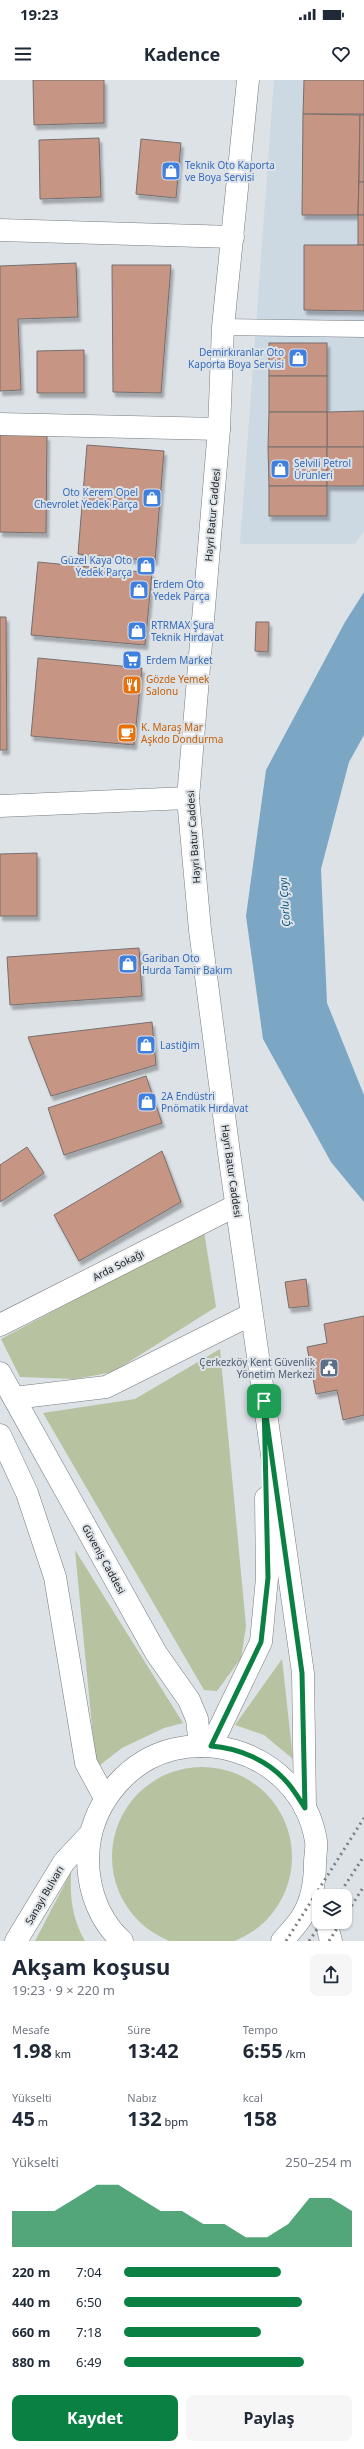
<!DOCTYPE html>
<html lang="tr">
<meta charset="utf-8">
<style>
body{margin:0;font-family:"Noto Sans",sans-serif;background:#f6f6f7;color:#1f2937;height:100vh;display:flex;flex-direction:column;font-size:15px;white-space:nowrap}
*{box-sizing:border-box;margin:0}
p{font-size:13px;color:#747a83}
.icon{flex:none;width:22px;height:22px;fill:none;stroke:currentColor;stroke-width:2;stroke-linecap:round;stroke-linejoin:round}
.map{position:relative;height:1861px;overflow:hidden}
.details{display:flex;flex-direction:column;background:#fff;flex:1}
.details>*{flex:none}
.fabs{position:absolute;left:312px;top:1809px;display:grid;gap:8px}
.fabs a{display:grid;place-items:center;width:40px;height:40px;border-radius:8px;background:#fff;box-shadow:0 1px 3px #0004;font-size:20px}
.pin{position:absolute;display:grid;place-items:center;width:34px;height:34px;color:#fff;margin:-17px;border-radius:8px;box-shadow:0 2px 6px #0006}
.round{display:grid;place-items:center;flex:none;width:42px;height:42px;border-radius:8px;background:#f6f6f7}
.head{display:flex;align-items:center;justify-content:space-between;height:68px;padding:0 12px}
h1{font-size:22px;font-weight:700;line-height:30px}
.figures{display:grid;grid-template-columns:repeat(3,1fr);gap:6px;height:68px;padding:4px 12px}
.figures div{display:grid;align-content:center}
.figures b{font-size:20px;font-weight:700}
.figures small{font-size:11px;font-weight:400}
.figures p{font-size:11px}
.chart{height:112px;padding:8px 12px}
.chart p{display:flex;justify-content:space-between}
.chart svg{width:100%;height:72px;margin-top:4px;fill:#0b8043;opacity:.7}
.primary-button{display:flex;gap:8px;margin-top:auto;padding:8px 12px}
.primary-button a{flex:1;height:46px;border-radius:8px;background:#0b8043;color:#fff;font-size:16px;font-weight:700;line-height:46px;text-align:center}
.primary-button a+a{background:#f6f6f7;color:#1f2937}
ul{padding:0 12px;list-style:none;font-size:13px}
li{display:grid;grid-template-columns:64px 48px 1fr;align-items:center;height:30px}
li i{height:10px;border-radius:5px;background:#0b8043}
.status{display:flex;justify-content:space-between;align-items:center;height:28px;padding:0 20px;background:#fff;direction:ltr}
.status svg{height:11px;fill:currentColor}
header{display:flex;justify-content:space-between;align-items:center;height:52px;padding:0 12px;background:#fff;font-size:18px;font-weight:700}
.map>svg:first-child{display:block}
.built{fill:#ccd8e2}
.green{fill:#b7c2a0}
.water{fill:#7ba7c5}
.building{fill:#c69584;stroke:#766f6d;filter:url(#shadow)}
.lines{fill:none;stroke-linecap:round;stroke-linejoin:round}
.service-casing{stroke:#767c80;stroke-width:17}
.minor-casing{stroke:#767c80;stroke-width:23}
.secondary-casing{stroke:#767c80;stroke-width:23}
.service{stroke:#fff;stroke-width:16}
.minor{stroke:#fff;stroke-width:22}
.secondary{stroke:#fff;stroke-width:22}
.rail{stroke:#7c7f83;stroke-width:3;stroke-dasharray:2 4;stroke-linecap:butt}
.route-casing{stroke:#fff;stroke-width:8}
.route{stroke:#0b8043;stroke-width:5}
.labels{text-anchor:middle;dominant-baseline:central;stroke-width:4;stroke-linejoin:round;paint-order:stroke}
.shop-label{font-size:10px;fill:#366cbe;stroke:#dde2e7;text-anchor:start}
.street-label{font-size:10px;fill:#202224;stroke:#dde2e7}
.food-label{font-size:10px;fill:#c56008;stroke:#dde2e7;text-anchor:start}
.service-label{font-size:10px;fill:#4e5e75;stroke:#dde2e7;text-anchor:end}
.water-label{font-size:11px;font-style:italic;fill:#0b5880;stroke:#dde2e7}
</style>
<div class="status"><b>19:23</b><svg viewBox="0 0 49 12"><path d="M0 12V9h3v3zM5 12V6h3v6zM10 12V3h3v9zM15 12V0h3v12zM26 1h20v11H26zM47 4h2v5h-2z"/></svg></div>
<header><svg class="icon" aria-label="menu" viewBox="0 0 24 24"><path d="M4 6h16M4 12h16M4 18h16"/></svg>Kadence<svg class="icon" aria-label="heart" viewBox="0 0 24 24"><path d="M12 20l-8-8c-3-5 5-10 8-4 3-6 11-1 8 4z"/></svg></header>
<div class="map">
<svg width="364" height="1861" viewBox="0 0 364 1861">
<defs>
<filter id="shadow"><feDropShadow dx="2.5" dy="4.5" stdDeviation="1" flood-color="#0004"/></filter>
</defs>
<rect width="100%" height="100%" fill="#dde2e7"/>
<polygon class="built" points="274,0 364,0 364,451 355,464 240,464"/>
<g class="green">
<polygon points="204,1151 216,1227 113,1292 75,1299 20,1297 1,1259"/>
<polygon points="220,1269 246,1546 241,1578 217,1611 204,1610 43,1333 135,1319"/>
<polygon points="75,1470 183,1643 164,1648 122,1668 96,1688"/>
<polygon points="282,1579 293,1679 264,1655 235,1645"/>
<circle cx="202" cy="1777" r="90"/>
<path d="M 71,1792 C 70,1818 72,1838 85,1861 L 35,1861 Z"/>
</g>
<polygon class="water" points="364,512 364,655 349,682 321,789 327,923 364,1015 364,1122 331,1082 263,959 246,836 266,690 345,542"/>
<g class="building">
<polygon points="33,0 104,0 104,43 34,45"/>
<polygon points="304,0 364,0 364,34 303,34"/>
<polygon points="303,34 360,35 358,135 302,135"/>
<polygon points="360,35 364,35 364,102 359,102"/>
<polygon points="99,58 101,117 40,119 39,60"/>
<polygon points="141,59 181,63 176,118 136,114"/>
<polygon points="359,102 364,102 364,135 358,135"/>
<rect x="358" y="135" width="6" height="30"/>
<polygon points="304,165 364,165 364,231 304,230"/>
<polygon points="76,183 78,237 18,239 21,310 0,311 0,186"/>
<polygon points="112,185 171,185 161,313 113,312"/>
<rect x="269" y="263" width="58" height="33"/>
<polygon points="84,270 84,313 37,313 37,271"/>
<rect x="269" y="296" width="58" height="36"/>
<polygon points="364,331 364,367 327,367 327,332"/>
<polygon points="269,332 327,332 327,367 268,367"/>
<polygon points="0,355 47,356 46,453 0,452"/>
<polygon points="87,365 164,371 155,481 78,474"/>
<polygon points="268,367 327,367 327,406 269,406"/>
<rect x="327" y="367" width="37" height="39"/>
<rect x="269" y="406" width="58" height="30"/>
<polygon points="38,482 152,493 145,565 31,555"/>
<polygon points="0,537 6,537 7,670 0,670"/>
<polygon points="256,542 269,542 268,572 255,571"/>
<polygon points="38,578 142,588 134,665 31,656"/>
<polygon points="37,773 37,836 0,836 0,774"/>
<polygon points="139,868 142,916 10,925 7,877"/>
<polygon points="152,942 156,985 51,1016 28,957"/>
<polygon points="146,996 162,1043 64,1075 48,1028"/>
<polygon points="27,1067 44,1093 0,1122 0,1085"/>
<polygon points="162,1071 181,1122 79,1181 54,1135"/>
<polygon points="306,1199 309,1226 289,1228 285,1202"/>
<polygon points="364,1236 364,1335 343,1340 337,1310 316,1314 307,1267 327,1263 324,1244"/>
</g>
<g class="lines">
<defs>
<polyline id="service" points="223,247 364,249"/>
<g id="minor">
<polyline points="0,150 233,157"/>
<polyline points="0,344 219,349"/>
<polyline points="0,726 188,718"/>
<polyline points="0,1245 237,1125"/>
<polyline points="14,1318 106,1307 250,1235"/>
</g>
<g id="secondary">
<polyline points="248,0 223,247 219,349 188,718 200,850 229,1073 303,1593 305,1728"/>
<polyline points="0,1293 156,1573 189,1620 197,1639 200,1666"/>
<polyline points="0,1355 27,1413 55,1497 86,1683 105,1718"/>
<polyline points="211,1666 261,1562 267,1498 266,1418"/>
<polyline points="326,1842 331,1861"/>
<polyline points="16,1861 64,1782 91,1753"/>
<path d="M 122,1861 C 95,1837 85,1799 89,1765 C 92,1741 102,1721 118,1703 C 180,1633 301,1668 316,1761 C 317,1768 315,1776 315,1782 C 315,1799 312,1820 303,1835 C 298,1844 289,1853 282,1861"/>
</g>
</defs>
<use href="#service" class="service-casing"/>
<use href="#minor" class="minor-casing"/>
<use href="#secondary" class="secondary-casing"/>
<use href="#service" class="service"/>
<use href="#minor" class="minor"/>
<use href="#secondary" class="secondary"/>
<g class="rail">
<polyline points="338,1816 364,1776"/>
<polyline points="345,1836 364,1806"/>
<polyline points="286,1861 364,1738"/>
<polyline points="309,1861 322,1842"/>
<polyline points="329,1861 341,1842"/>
</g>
</g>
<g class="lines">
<defs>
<path id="route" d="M 264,1321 L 302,1593 L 305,1728 C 299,1719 293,1708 285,1700 C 267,1680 238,1668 211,1666 L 261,1562 L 268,1498 Z"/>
</defs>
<use href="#route" class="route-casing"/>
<use href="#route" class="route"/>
</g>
<defs>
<symbol id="shop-square" viewBox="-11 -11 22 22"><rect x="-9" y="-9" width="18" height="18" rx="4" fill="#3f7fe0" stroke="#dde2e7"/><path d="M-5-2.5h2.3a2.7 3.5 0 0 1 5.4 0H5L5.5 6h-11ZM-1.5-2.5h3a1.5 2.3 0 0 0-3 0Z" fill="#fff"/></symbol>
<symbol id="supermarket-square" viewBox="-11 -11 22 22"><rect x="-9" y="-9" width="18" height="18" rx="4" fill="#3f7fe0" stroke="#dde2e7"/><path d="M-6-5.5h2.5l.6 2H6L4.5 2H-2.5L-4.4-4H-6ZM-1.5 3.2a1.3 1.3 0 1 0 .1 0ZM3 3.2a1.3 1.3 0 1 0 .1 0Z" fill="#fff"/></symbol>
<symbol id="restaurant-square" viewBox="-11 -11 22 22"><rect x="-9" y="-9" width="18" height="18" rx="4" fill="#e8710a" stroke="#dde2e7"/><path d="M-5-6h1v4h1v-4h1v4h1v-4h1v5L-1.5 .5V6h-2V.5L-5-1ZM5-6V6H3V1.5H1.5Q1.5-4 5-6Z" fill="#fff"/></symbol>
<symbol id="cafe-square" viewBox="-11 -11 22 22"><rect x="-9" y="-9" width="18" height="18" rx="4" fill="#e8710a" stroke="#dde2e7"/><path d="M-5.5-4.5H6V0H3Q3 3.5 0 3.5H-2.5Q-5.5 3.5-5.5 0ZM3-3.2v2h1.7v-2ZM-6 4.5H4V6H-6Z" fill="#fff"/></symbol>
<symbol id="civic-square" viewBox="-11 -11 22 22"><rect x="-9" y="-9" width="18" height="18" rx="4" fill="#5c6f8a" stroke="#dde2e7"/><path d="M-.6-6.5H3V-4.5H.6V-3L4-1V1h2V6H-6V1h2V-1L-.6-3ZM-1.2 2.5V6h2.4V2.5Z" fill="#fff"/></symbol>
</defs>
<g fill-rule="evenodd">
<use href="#shop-square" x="160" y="80" width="22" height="22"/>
<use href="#shop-square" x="287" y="267" width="22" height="22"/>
<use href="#shop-square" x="269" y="378" width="22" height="22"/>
<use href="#shop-square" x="141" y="407" width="22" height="22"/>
<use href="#shop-square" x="135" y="475" width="22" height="22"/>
<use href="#shop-square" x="128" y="499" width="22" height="22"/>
<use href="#shop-square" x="126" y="540" width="22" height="22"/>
<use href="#supermarket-square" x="121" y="569" width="22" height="22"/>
<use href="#restaurant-square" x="121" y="594" width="22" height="22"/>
<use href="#cafe-square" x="116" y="642" width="22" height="22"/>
<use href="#shop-square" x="117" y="873" width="22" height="22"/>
<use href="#shop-square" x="135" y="954" width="22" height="22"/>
<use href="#shop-square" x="136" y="1011" width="22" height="22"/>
<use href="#civic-square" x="318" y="1277" width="22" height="22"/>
</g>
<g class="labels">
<g class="shop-label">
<text x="185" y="85">Teknik Oto Kaporta<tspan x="185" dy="12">ve Boya Servisi</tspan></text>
<text x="284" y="272" text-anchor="end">Demirkıranlar Oto<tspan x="284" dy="12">Kaporta Boya Servisi</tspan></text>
<text x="294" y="383">Selvili Petrol<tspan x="294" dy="12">Ürünleri</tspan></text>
<text x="138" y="412" text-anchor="end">Oto Kerem Opel<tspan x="138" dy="12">Chevrolet Yedek Parça</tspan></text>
<text x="132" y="480" text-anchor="end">Güzel Kaya Oto<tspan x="132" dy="12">Yedek Parça</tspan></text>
<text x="153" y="504">Erdem Oto<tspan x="153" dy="12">Yedek Parça</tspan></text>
<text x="151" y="545">RTRMAX Şura<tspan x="151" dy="12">Teknik Hırdavat</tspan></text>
<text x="146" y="580">Erdem Market</text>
<text x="142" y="878">Gariban Oto<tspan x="142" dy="12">Hurda Tamir Bakım</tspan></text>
<text x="160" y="965">Lastiğim</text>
<text x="161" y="1016">2A Endüstri<tspan x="161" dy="12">Pnömatik Hırdavat</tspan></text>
</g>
<g class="street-label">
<text transform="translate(212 435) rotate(-85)">Hayri Batur Caddesi</text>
<text transform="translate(193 757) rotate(-94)">Hayri Batur Caddesi</text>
<text transform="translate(232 1091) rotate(82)">Hayri Batur Caddesi</text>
<text transform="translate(118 1185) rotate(-27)">Arda Sokağı</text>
<text transform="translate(104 1479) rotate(61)">Güveniş Caddesi</text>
<text transform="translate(44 1815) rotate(-60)">Sanayi Bulvarı</text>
</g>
<g class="food-label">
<text x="146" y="599">Gözde Yemek<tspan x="146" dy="12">Salonu</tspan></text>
<text x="141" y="647">K. Maraş Mar<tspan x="141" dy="12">Aşkdo Dondurma</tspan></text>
</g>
<g class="service-label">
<text x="315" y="1282">Çerkezköy Kent Güvenlik<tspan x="315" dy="12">Yönetim Merkezi</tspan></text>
</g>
<g class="water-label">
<text transform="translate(284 822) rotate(-94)">Çorlu Çayı</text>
</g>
</g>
</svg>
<div class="fabs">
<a><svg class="icon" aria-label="layers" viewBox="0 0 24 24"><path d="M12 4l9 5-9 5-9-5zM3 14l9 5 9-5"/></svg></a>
</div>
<div class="pin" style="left:264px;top:1321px;background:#1e9e55"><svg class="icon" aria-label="arrive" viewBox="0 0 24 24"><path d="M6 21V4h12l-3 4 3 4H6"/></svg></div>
</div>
<section class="details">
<div class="head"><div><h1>Akşam koşusu</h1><p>19:23 · 9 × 220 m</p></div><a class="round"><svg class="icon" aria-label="share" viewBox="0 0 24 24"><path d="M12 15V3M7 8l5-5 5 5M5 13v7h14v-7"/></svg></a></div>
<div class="figures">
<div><p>Mesafe</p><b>1.98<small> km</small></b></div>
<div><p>Süre</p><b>13:42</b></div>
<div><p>Tempo</p><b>6:55<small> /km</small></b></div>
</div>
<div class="figures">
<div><p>Yükselti</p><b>45<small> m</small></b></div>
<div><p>Nabız</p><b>132<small> bpm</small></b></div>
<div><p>kcal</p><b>158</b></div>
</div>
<div class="chart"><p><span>Yükselti</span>250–254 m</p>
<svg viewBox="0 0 160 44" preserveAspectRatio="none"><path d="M0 44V22L10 22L20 22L30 14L40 6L50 6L60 14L70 22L80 22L90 30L100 30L110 38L120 38L130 30L140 14L150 14L160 22V44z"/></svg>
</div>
<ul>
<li><b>220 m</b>7:04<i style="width:69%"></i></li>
<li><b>440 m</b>6:50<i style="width:78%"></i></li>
<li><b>660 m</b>7:18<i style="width:60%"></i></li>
<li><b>880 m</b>6:49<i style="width:79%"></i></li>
</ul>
<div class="primary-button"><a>Kaydet</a><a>Paylaş</a></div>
</section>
